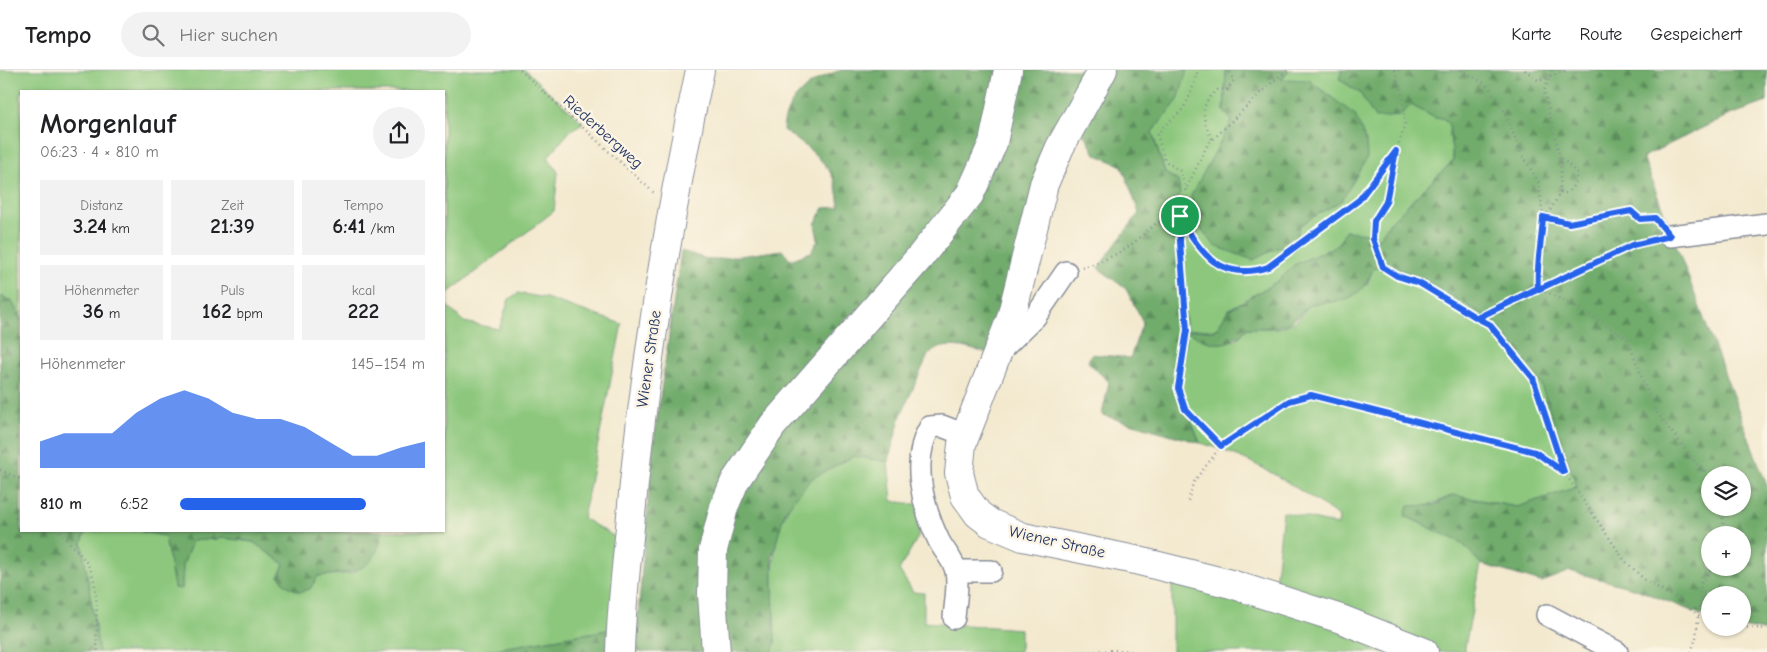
<!DOCTYPE html>
<html lang="de">
<meta charset="utf-8">
<style>
body{margin:0;font-family:"Comic Neue",sans-serif;background:#f2f2f2;color:#202124;height:100vh;display:flex;flex-direction:column;font-size:19px;white-space:nowrap}
*{box-sizing:border-box;margin:0}
p{font-size:16px;color:#757577}
.icon{flex:none;width:28px;height:28px;fill:none;stroke:currentColor;stroke-width:2;stroke-linecap:round;stroke-linejoin:round}
.map{position:relative;flex:1;overflow:hidden}
.panel{position:absolute;left:20px;top:20px;width:425px;height:442px;display:flex;flex-direction:column;background:#fff;border-radius:0px;box-shadow:0 1px 4px #0004}
.panel>*{flex:none}
.fabs{position:absolute;left:1701px;top:396px;display:grid;gap:10px}
.fabs a{display:grid;place-items:center;width:50px;height:50px;border-radius:50%;background:#fff;box-shadow:0 1px 4px #0004;font-size:25px}
.pin{position:absolute;display:grid;place-items:center;width:42px;height:42px;color:#fff;margin:-21px;border:2px solid #fff;border-radius:50%;box-shadow:0 1px 5px #0007}
.round{display:grid;place-items:center;flex:none;width:52px;height:52px;border-radius:26px;background:#f2f2f2}
.summary{display:flex;align-items:center;justify-content:space-between;height:85px;padding:0 20px}
h1{font-size:28px;font-weight:600;line-height:38px}
.stats{display:grid;grid-template-columns:repeat(3,1fr);gap:8px;height:85px;padding:5px 20px}
.stats div{display:grid;align-content:center;border-radius:0px;background:#f2f2f2;text-align:center}
.stats b{font-size:21px;font-weight:600}
.stats small{font-size:14px;font-weight:400}
.stats p{font-size:14px}
.chart{height:140px;padding:10px 20px}
.chart p{display:flex;justify-content:space-between}
.chart svg{width:100%;height:90px;margin-top:5px;fill:#2563eb;opacity:.7}
ul{padding:0 20px;list-style:none;font-size:16px}
li{display:grid;grid-template-columns:80px 60px 1fr;align-items:center;height:38px}
li i{height:12px;border-radius:6px;background:#2563eb}
header{display:flex;align-items:center;gap:30px;box-sizing:border-box;height:70px;padding:0 25px;background:#fff;border-bottom:1px solid #e0e0e0}
header strong{font-size:24px}
nav{display:flex;gap:28px;margin-inline-start:auto;font-size:18px}
.search{width:350px;height:45px;background:#f2f2f2;display:flex;align-items:center;gap:12px;box-sizing:border-box;padding:0 18px;border-radius:28px;color:#757577;font-size:19px}
.map>svg:first-child{display:block}
.green{fill:#8cc77d;stroke:#547b6e}
.forest{fill:url(#forest-firs);stroke:#466e65;fill-rule:evenodd}
.lines{fill:none;stroke-linecap:round;stroke-linejoin:round}
.minor-casing{stroke:#878c96;stroke-width:24}
.major-casing{stroke:#878c96;stroke-width:30}
.path{stroke:#878c96;stroke-width:2.5;stroke-dasharray:1 4;stroke-linecap:butt}
.minor{stroke:#fff;stroke-width:21}
.major{stroke:#fff;stroke-width:28}
.route-casing{stroke:#fff;stroke-width:10}
.route{stroke:#2563eb;stroke-width:6}
.labels{text-anchor:middle;dominant-baseline:central;stroke-width:5;stroke-linejoin:round;paint-order:stroke}
.street-label{font-size:16px;fill:#1b2f5e;stroke:#fcf5e5}
</style>
<header>
<strong>Tempo</strong>
<div class="search"><svg class="icon" aria-label="search" viewBox="0 0 24 24"><circle cx="10" cy="10" r="6"/><path d="M15 15l6 6"/></svg>Hier suchen</div>
<nav><a>Karte</a><a>Route</a><a>Gespeichert</a></nav>
</header>
<div class="map">
<svg width="1767" height="582" viewBox="0 0 1767 582">
<defs>
<pattern id="forest-firs" width="22" height="20" patternUnits="userSpaceOnUse" patternTransform="scale(1.25)"><rect width="22" height="20" fill="#71ac6c"/><path d="M5 1l3.5 6h-7zM16 11l3.5 6h-7z" fill="#5c8c5c"/></pattern>
</defs>
<rect width="100%" height="100%" fill="#fcf5e5"/>
<filter id="ink" filterUnits="userSpaceOnUse"><feTurbulence type="fractalNoise" baseFrequency=".02" numOctaves="2"/><feDisplacementMap in="SourceGraphic" scale="10" xChannelSelector="R" yChannelSelector="G"/><feConvolveMatrix kernelMatrix="1 2 1 2 8 2 1 2 1" color-interpolation-filters="sRGB"/></filter>
<filter id="wash" filterUnits="userSpaceOnUse"><feTurbulence type="fractalNoise" baseFrequency=".0096" numOctaves="4" result="noise"/><feDisplacementMap in="SourceGraphic" scale="20" xChannelSelector="R" yChannelSelector="G"/><feGaussianBlur stdDeviation="1.12" result="paint"/><feColorMatrix in="noise" values="0 0 0 0 0 0 0 0 0 0 0 0 0 0 0 0 0 1.4 0 .05"/><feComposite in="paint" operator="in"/></filter>
<g filter="url(#wash)">
<rect width="100%" height="100%" fill="#f3e9cf"/>
<g class="green">
<polygon points="0,0 525,0 583,53 571,60 548,87 558,102 554,141 444,226 444,21 21,21 21,250 12,231 0,226"/>
<path d="M 1187,0 L 1226,0 L 1224,41 L 1232,51 L 1191,126 L 1195,151 L 1216,176 L 1300,155 L 1342,130 L 1281,10 L 1289,0 L 1342,0 L 1339,9 L 1360,23 L 1375,48 L 1411,35 L 1435,48 L 1442,48 L 1449,55 L 1453,91 L 1391,151 L 1378,169 L 1338,175 L 1294,195 L 1278,211 L 1228,240 L 1216,260 L 1188,260 L 1235,271 L 1248,258 L 1280,258 L 1296,251 L 1310,234 L 1367,214 L 1373,199 L 1388,195 L 1423,209 L 1495,252 L 1538,307 L 1577,417 L 1517,437 L 1453,425 L 1405,446 L 1462,473 L 1481,494 L 1464,582 L 1172,582 L 1172,512 L 1275,514 L 1283,442 L 1338,455 L 1339,446 C 1292,415 1255,388 1200,373 L 1178,318 L 1187,260 L 1162,149 L 1180,124 L 1178,111 L 1165,103 L 1152,62 L 1178,30 Z"/>
<polygon points="518,223 546,228 622,254 583,448 615,467 613,559 478,582 99,582 82,473 86,461 138,461 165,466 175,518 182,518 183,495 192,471 225,468 253,472 284,494 279,506 310,519 318,506 353,503 380,474 382,461 444,461 444,233 464,252 499,259 509,229"/>
<path d="M 854,386 L 888,392 L 892,431 L 921,435 L 918,467 L 899,500 L 913,522 L 924,523 L 924,552 L 1020,559 L 1020,582 L 772,582 L 775,573 C 773,515 763,454 810,410 C 821,400 840,394 854,386 Z"/>
</g>
<g class="forest">
<path d="M 842,0 L 1187,0 L 1178,30 L 1152,62 L 1165,103 L 1178,111 L 1180,125 L 1162,149 L 1174,163 L 1187,260 L 1216,260 L 1228,240 L 1278,211 L 1294,195 L 1338,175 L 1345,161 L 1368,163 L 1379,169 L 1391,151 L 1453,91 L 1449,55 L 1442,48 L 1435,48 L 1411,35 L 1400,46 L 1375,48 L 1360,23 L 1339,9 L 1342,0 L 1767,0 L 1767,32 L 1727,46 L 1643,87 L 1767,416 L 1767,562 L 1743,557 L 1742,525 L 1710,525 L 1710,548 L 1636,519 L 1570,501 L 1541,512 L 1481,494 L 1462,473 L 1405,446 L 1408,436 L 1434,435 L 1453,425 L 1517,437 L 1577,417 L 1538,307 L 1495,252 L 1423,209 L 1388,195 L 1373,199 C 1359,233 1343,231 1310,234 C 1288,259 1280,258 1248,258 C 1226,280 1212,276 1187,261 L 1178,318 L 1200,373 L 1102,345 L 1109,312 L 1088,292 L 1091,284 L 1130,288 L 1143,252 L 1126,219 L 1098,198 L 1139,143 L 1122,96 L 1095,84 L 1086,66 L 1077,62 L 988,283 C 967,279 945,269 928,285 L 901,345 L 888,392 L 854,386 L 811,409 L 785,441 L 772,487 L 775,573 L 772,582 L 478,582 L 613,559 L 636,568 L 653,377 L 681,181 L 711,190 L 782,180 L 790,190 L 811,182 L 818,170 L 815,154 L 824,138 L 839,137 C 838,128 837,118 834,110 C 825,88 801,73 783,60 C 785,28 812,8 842,0 ZM 1710,405 L 1742,405 L 1742,438 L 1710,438 ZM 1710,465 L 1742,465 L 1742,498 L 1710,498 Z"/>
<polygon points="1226,0 1289,0 1281,9 1309,10 1355,45 1366,71 1367,88 1342,130 1300,155 1296,169 1253,190 1215,176 1195,151 1191,126 1232,51 1224,41"/>
<polygon points="0,226 12,231 21,250 21,461 86,461 82,473 99,582 0,582"/>
<path d="M 138,461 L 382,461 C 376,503 355,502 318,506 L 310,519 L 299,522 L 286,515 L 279,506 L 284,494 L 253,472 L 225,468 L 192,471 L 183,495 L 182,519 L 174,518 L 165,466 Z"/>
</g>
</g>
<g filter="url(#ink)">
<g class="lines">
<defs>
<g id="minor">
<polyline points="1670,166 1767,154"/>
<polyline points="1000,281 1035,247 1066,202"/>
<polyline points="956,501 991,501"/>
<polyline points="1547,545 1617,582"/>
<path d="M 954,548 C 955,534 959,515 956,501 C 954,491 944,481 939,471 C 923,438 910,390 930,357 L 942,356 L 965,365"/>
</g>
<g id="major">
<polyline points="1103,0 1060,77 1044,114 1011,248 962,374 959,403 965,426 978,444 990,453 1023,467 1135,490 1231,514 1341,549 1424,582"/>
<path d="M 620,582 C 621,540 626,499 630,457 C 643,303 668,151 700,0"/>
<polyline points="716,582 712,524 713,480 724,437 735,411 773,355 920,187 970,124 993,73 1008,0"/>
</g>
</defs>
<use href="#minor" class="minor-casing"/>
<use href="#major" class="major-casing"/>
<g class="path">
<polyline points="520,0 654,123"/>
<polyline points="1393,0 1404,0"/>
<polyline points="1394,0 1402,22 1405,56 1396,81 1386,132 1374,151 1373,169 1383,197 1397,206 1419,213 1489,255 1533,308 1564,402 1625,491 1645,510 1681,531 1698,545 1710,549"/>
<polyline points="1461,0 1486,14 1503,38 1520,81 1539,113 1543,147 1542,174 1537,197 1538,218 1571,234 1627,268 1654,339 1695,392 1710,406"/>
<polyline points="1525,0 1539,11 1566,0"/>
<polyline points="1552,0 1544,21 1561,93 1560,123 1551,139 1543,147 1569,153 1631,141 1640,149 1655,148 1659,153"/>
<path d="M 1212,69 C 1202,48 1198,34 1219,19 L 1227,20 L 1234,10 L 1228,0"/>
<path d="M 1186,120 L 1180,101 L 1165,91 L 1157,65 C 1164,54 1172,50 1180,42 C 1190,31 1194,13 1198,0"/>
<polyline points="1560,123 1567,123 1575,114 1577,103 1560,87"/>
<polyline points="1174,144 1208,74 1269,15 1287,0"/>
<polyline points="1180,149 1180,172 1187,260 1178,318 1185,339 1221,376"/>
<path d="M 1082,197 C 1098,193 1115,186 1129,176 C 1144,166 1156,149 1174,144 C 1182,147 1183,154 1188,161 C 1210,193 1228,210 1268,197 L 1359,130 L 1395,82"/>
<polyline points="1477,248 1633,175 1654,170"/>
<polyline points="0,400 21,409"/>
<polyline points="1188,431 1193,413 1221,376 1289,331 1311,325 1535,382 1563,401"/>
<polyline points="1721,438 1725,465"/>
<path d="M 60,461 C 69,475 82,483 89,497 C 101,519 94,557 98,582"/>
<polyline points="1742,557 1767,559"/>
<polyline points="1075,582 1124,580 1134,582"/>
<polyline points="1691,582 1696,568 1701,513 1712,498"/>
</g>
<use href="#minor" class="minor"/>
<use href="#major" class="major"/>
</g>
</g>
<g class="lines" filter="url(#ink)">
<defs>
<path id="route" d="M 1180,146 C 1200,185 1222,212 1268,197 L 1359,130 L 1396,81 L 1386,132 L 1374,151 L 1373,169 L 1383,197 L 1397,206 L 1419,213 L 1477,248 L 1538,218 C 1536,194 1542,171 1543,147 L 1569,153 L 1631,141 L 1640,149 L 1655,148 L 1670,166 L 1633,175 L 1477,248 L 1489,254 L 1533,308 L 1564,402 L 1535,382 L 1311,325 L 1289,331 L 1221,376 L 1185,339 L 1178,318 L 1187,260 L 1180,172 L 1180,146"/>
</defs>
<use href="#route" class="route-casing"/>
<use href="#route" class="route"/>
</g>
<g class="labels">
<g class="street-label">
<text transform="translate(603 62) rotate(42)">Riederbergweg</text>
<text transform="translate(649 289) rotate(-82)">Wiener Straße</text>
<text transform="translate(1057 472) rotate(13)">Wiener Straße</text>
</g>
</g>
</svg>
<div class="fabs">
<a><svg class="icon" aria-label="layers" viewBox="0 0 24 24"><path d="M12 4l9 5-9 5-9-5zM3 14l9 5 9-5"/></svg></a>
<a>+</a>
<a>−</a>
</div>
<div class="pin" style="left:1180px;top:146px;background:#1e9e55"><svg class="icon" aria-label="arrive" viewBox="0 0 24 24"><path d="M6 21V4h12l-3 4 3 4H6"/></svg></div>
<section class="panel">
<div class="summary"><div><h1>Morgenlauf</h1><p>06:23 · 4 × 810 m</p></div><a class="round"><svg class="icon" aria-label="share" viewBox="0 0 24 24"><path d="M12 15V3M7 8l5-5 5 5M5 13v7h14v-7"/></svg></a></div>
<div class="stats">
<div><p>Distanz</p><b>3.24<small> km</small></b></div>
<div><p>Zeit</p><b>21:39</b></div>
<div><p>Tempo</p><b>6:41<small> /km</small></b></div>
</div>
<div class="stats">
<div><p>Höhenmeter</p><b>36<small> m</small></b></div>
<div><p>Puls</p><b>162<small> bpm</small></b></div>
<div><p>kcal</p><b>222</b></div>
</div>
<div class="chart"><p><span>Höhenmeter</span>145–154 m</p>
<svg viewBox="0 0 160 44" preserveAspectRatio="none"><path d="M0 44V31L10 27L20 27L30 27L40 17L50 10L60 6L70 10L80 17L90 20L100 20L110 24L120 31L130 38L140 38L150 34L160 31V44z"/></svg>
</div>
<ul>
<li><b>810 m</b>6:52<i style="width:76%"></i></li>
</ul>
</section>
</div>
